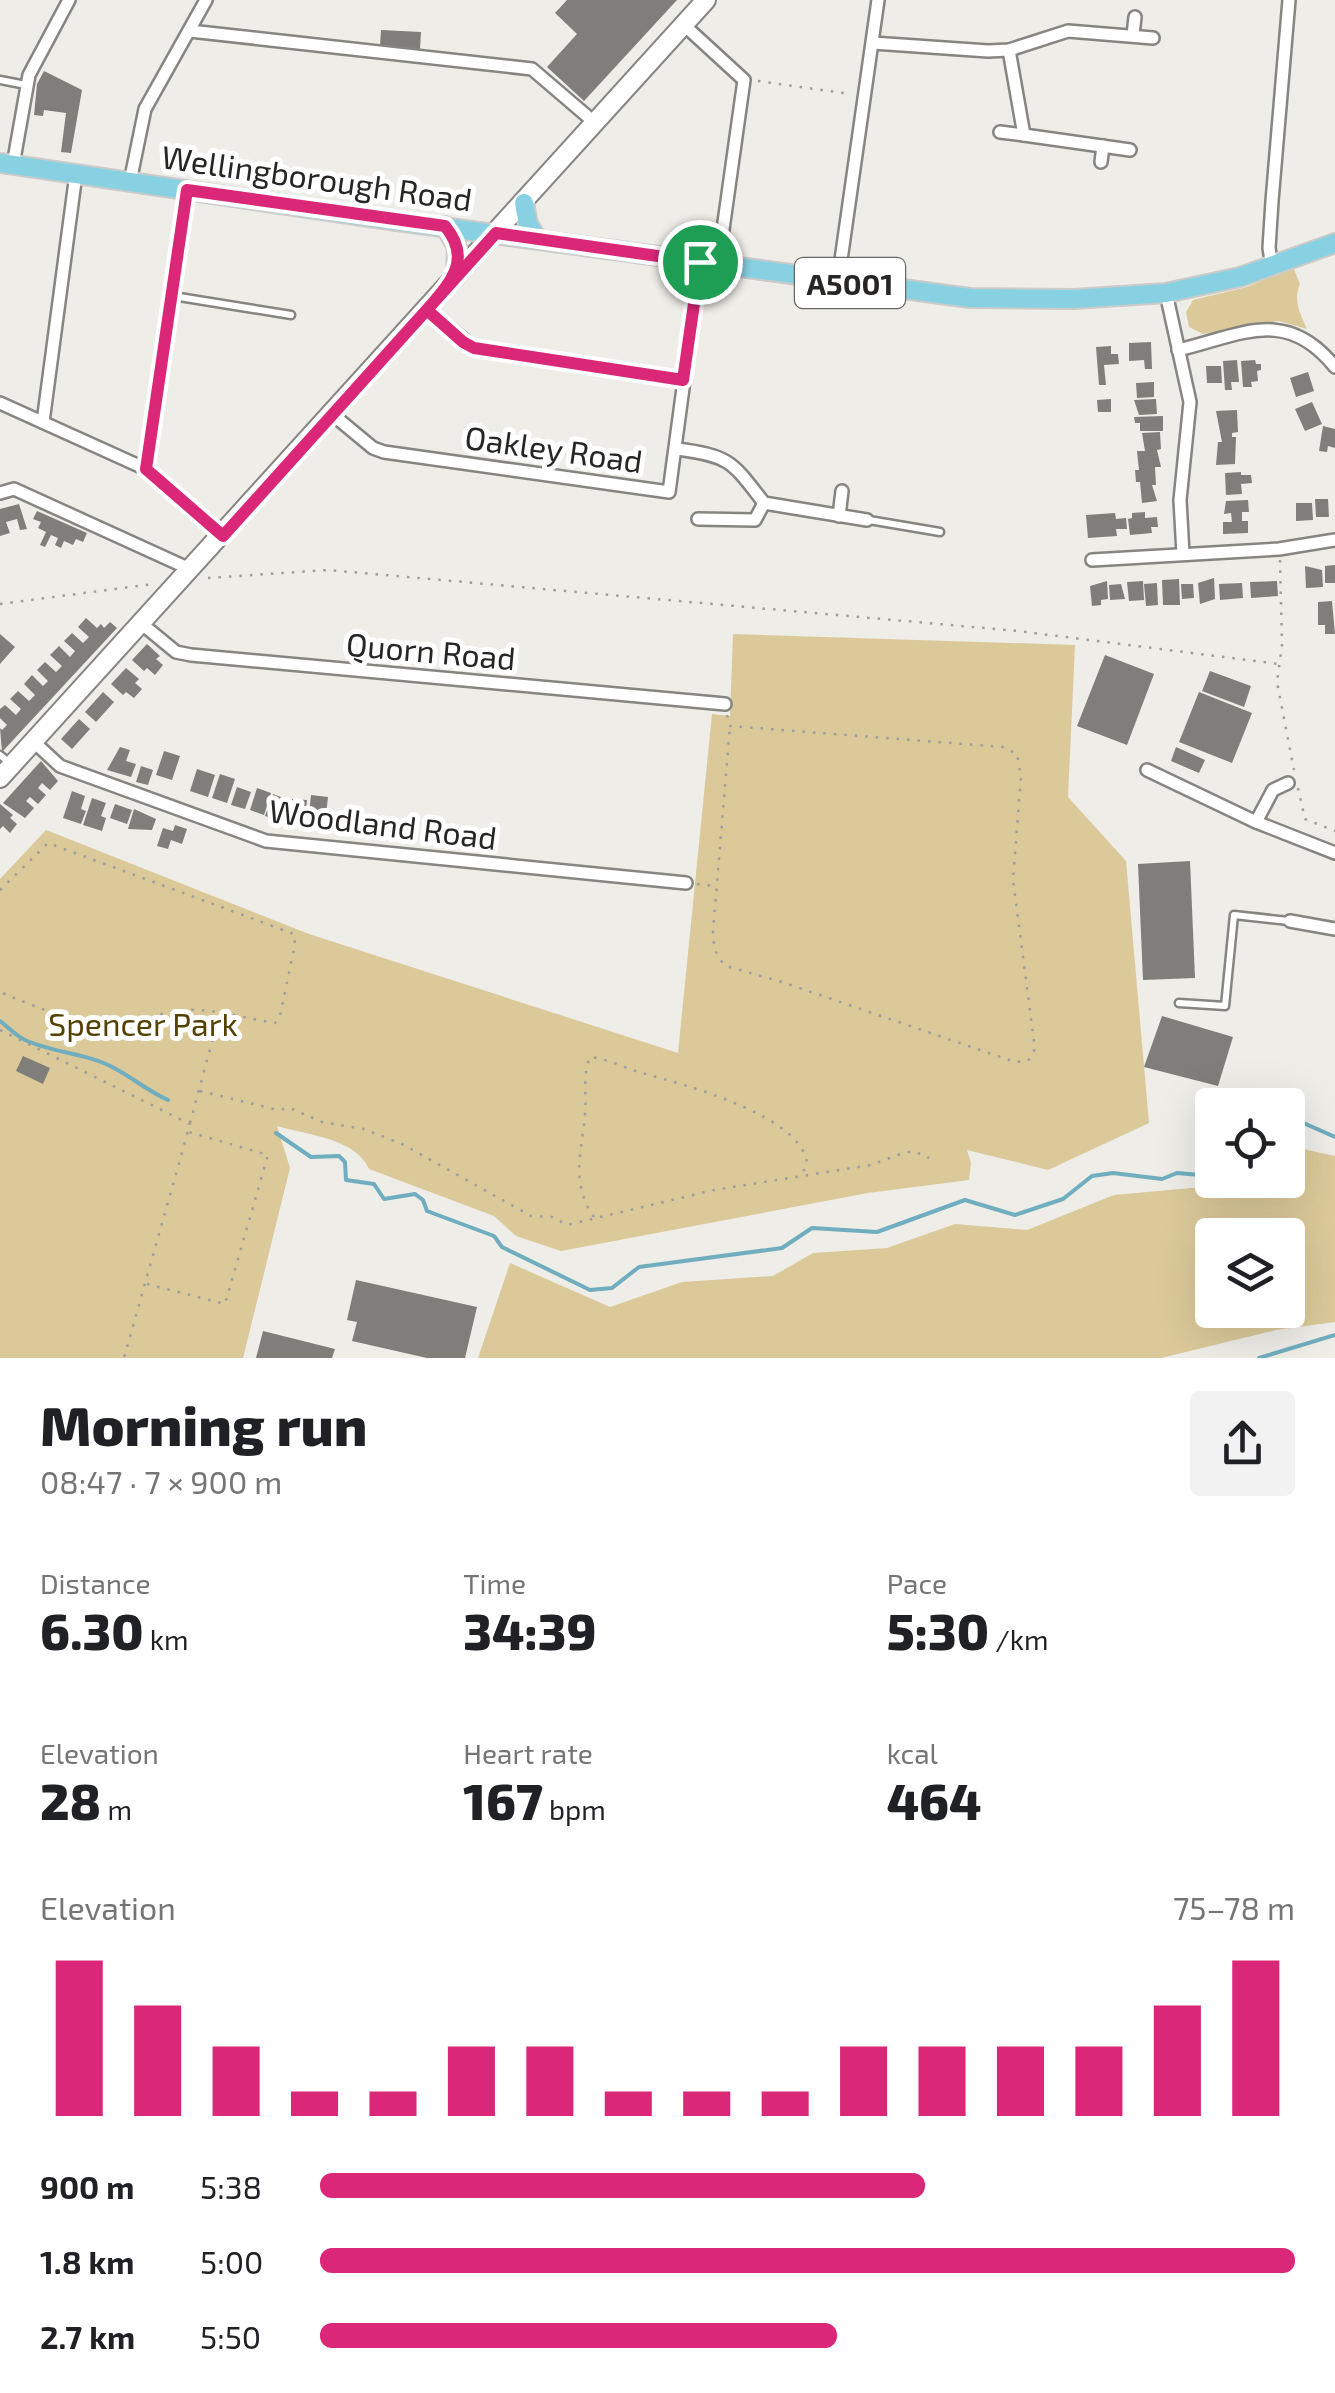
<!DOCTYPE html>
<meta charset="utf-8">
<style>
body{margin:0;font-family:"Exo 2",sans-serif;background:#f2f2f2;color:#202124;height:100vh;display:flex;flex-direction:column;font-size:38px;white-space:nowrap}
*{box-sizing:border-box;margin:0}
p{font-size:32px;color:#757577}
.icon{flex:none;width:55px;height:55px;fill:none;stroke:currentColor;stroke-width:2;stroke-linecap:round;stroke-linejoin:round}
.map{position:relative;height:1358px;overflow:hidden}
.panel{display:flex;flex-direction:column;background:#fff;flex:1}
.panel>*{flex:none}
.tools{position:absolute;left:1195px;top:1088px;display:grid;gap:20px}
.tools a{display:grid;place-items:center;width:110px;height:110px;border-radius:10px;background:#fff;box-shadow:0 10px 40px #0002;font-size:50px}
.pin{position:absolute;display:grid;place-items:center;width:85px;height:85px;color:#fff;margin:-42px;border:5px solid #fff;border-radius:50%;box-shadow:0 2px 10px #0007}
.round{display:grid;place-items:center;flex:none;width:105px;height:105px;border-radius:10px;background:#f2f2f2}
.summary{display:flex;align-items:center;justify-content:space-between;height:170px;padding:0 40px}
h1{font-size:55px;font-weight:800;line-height:75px}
.stats{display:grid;grid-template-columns:repeat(3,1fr);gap:15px;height:170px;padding:10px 40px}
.stats div{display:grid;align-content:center}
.stats b{font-size:50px;font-weight:800}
.stats small{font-size:28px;font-weight:400}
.stats p{font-size:28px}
.chart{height:280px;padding:20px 40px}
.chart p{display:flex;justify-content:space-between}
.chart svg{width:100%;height:180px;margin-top:10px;stroke:#db2777;stroke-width:6}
ul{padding:0 40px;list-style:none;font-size:32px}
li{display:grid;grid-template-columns:160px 120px 1fr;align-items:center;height:75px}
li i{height:25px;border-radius:12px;background:#db2777}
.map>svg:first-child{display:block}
.green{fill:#dbc999;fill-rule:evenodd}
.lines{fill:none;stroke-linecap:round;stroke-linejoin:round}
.stream{stroke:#70aebf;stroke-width:4}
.building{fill:#7f7e7a}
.lane-casing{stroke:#868581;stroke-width:11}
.street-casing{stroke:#868581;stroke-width:16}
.secondary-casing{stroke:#868581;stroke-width:22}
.primary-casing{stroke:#cbcbca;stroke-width:22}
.path{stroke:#9e9d99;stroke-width:2.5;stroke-dasharray:2.5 8;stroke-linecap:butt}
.lane{stroke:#fff;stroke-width:6}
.street{stroke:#fff;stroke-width:11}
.secondary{stroke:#fff;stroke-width:18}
.primary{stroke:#88d1e2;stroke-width:18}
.route-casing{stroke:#fff;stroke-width:20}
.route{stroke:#db2777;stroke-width:12}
.labels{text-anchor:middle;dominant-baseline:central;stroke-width:10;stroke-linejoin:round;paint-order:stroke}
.shield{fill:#fff;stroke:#686766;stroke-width:2.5}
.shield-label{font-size:30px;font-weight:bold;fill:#272624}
.street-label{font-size:32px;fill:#272624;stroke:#fff}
.park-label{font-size:32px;fill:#544100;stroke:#fff}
</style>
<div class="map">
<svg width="1335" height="1358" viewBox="0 0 1335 1358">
<rect width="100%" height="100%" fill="#eeede8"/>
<g class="green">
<path d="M 1293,267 L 1300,284 C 1293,300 1300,314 1307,329 L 1279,321 L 1203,334 L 1189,327 L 1186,312 L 1193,300 L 1247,287 Z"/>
<path d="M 733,634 L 1075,645 L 1068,797 L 1126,861 L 1149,1123 L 1048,1170 L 967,1150 L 971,1163 L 969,1180 L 868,1193 L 561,1251 L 516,1236 L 494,1216 L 369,1169 C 355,1138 308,1135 277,1126 L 290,1168 L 243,1358 L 0,1358 L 0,879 L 46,830 L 309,934 L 678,1053 L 712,714 L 730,716 Z"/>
<path d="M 1303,1149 L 1335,1156 L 1335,1322 L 1276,1330 L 1161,1358 L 478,1358 L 510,1263 L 610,1307 L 682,1282 L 773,1276 L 813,1253 L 887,1248 L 955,1224 L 1027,1230 L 1114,1195 L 1235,1184 L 1240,1180 L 1288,1180 L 1288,1153 ZM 1212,1235 L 1288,1235 L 1288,1310 L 1212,1310 Z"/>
</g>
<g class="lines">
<g class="stream">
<path d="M 0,1021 C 8,1027 16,1036 25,1040 C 53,1053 87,1053 114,1068 C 133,1078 148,1091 168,1100"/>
<polyline points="1288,1124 1299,1121 1335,1137"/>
<polyline points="276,1133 311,1157 339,1156 345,1162 346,1180 374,1184 384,1199 415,1194 423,1200 427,1211 494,1236 502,1247 590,1290 612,1288 639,1267 782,1248 812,1228 877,1232 965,1200 1015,1215 1063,1199 1092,1176 1113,1173 1162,1179 1177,1173 1212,1176"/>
<polyline points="1259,1358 1335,1335"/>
</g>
</g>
<g class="building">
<polygon points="567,0 677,0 584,101 547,67 577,34 555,13"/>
<polygon points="381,30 421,32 420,49 380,46"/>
<polygon points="44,71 82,90 71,153 61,152 66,113 44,110 43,116 34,115 37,84"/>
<polygon points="1151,342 1152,369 1145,369 1144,360 1129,361 1129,343"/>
<polygon points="1111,346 1111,354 1118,354 1119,364 1104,365 1106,385 1099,385 1096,347"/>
<polygon points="1237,360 1239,382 1231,382 1232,390 1225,390 1223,361"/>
<polygon points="1255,360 1256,364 1261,364 1261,370 1257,371 1258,381 1251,382 1252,387 1243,387 1241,361"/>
<polygon points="1206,366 1221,366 1222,383 1207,383"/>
<polygon points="1308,372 1314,391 1296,397 1290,378"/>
<polygon points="1154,382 1154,397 1137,398 1136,383"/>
<polygon points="1111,399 1111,412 1098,412 1097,400"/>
<polygon points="1156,399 1157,414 1139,415 1134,400"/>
<polygon points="1312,402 1322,424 1305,431 1295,409"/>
<polygon points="1237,410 1238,432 1232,433 1232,437 1236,437 1235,464 1216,465 1218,442 1222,442 1216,411"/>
<polygon points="1163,416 1163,431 1140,431 1140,423 1135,423 1134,417"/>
<polygon points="1323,426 1335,429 1335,448 1328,446 1327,452 1319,451"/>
<polygon points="1160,432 1161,449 1157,450 1161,467 1155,467 1156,485 1152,485 1157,501 1142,503 1140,482 1136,482 1135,470 1139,470 1137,451 1145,451 1142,433"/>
<polygon points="1241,472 1241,475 1251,475 1252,483 1241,484 1242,494 1226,495 1225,473"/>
<polygon points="1315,499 1328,499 1329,517 1316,517"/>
<polygon points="1248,500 1249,512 1242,512 1242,521 1248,521 1248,533 1223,534 1223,522 1232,522 1231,513 1224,514 1226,501"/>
<polygon points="1296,503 1312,503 1313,520 1296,521"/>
<polygon points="19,504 27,529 20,530 17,519 6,522 10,533 0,536 0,509"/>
<polygon points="37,511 87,533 83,542 76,539 73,545 64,541 61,548 55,545 58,538 51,535 45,547 40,545 46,532 38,528 41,522 33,519"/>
<polygon points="1145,512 1145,518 1157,517 1158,527 1151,527 1152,533 1130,535 1128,519 1132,518 1132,513"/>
<polygon points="1115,513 1116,519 1126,518 1127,529 1116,529 1117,536 1088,538 1086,515"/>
<polygon points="1335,565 1335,583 1325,583 1325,566"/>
<polygon points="1305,566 1322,570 1323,587 1306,588"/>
<polygon points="1214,578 1215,599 1200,604 1198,583"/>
<polygon points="1179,579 1180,605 1163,605 1162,580"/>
<polygon points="1107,581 1108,599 1101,600 1101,605 1092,606 1090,586"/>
<polygon points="1143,581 1144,600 1129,601 1127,582"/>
<polygon points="1277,581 1278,596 1251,598 1250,582"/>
<polygon points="1157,583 1158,605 1146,606 1144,584"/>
<polygon points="1242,583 1243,598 1220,600 1219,584"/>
<polygon points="1121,584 1125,599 1110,600 1109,585"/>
<polygon points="1181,584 1193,584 1194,598 1182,599"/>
<polygon points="1332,601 1335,634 1325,634 1325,625 1318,625 1318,602"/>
<polygon points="86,618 97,628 101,624 104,628 110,622 117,628 2,752 0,728 2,730 7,725 0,718 0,709 5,705 16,715 21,709 10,699 18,691 29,701 35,695 24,684 32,675 43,686 48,681 37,670 45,662 56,672 62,666 50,655 59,646 70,657 75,651 64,641 72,633 83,643 89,637 78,627"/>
<polygon points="0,634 15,647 0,664"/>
<polygon points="147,644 160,656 156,659 163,665 155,675 147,668 144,671 132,660"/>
<polygon points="1105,655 1154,674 1127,745 1077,726"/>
<polygon points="126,668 139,679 135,683 142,689 134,698 126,692 123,695 111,684"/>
<polygon points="1210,671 1251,686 1244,707 1202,691"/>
<polygon points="103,692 114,702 96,722 85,712"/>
<polygon points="1199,692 1252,713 1232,763 1179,742"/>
<polygon points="79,719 90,729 72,749 61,739"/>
<polygon points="120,747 130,750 126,761 136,764 131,777 107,770"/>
<polygon points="1176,747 1205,760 1199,773 1171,761"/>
<polygon points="164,751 180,756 172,780 156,775"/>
<polygon points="41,761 58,781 50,790 42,783 38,788 46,795 38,804 30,797 26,801 34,808 25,818 3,803"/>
<polygon points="141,766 153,770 148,785 136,782"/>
<polygon points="197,769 215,775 208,797 190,791"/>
<polygon points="220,774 235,779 227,803 212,798"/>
<polygon points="237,787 251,792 245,809 231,805"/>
<polygon points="257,788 271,793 264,815 250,810"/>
<polygon points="72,791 85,796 81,809 86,811 81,824 63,818"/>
<polygon points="273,794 286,799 283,822 265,816"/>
<polygon points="311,795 328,797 325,824 308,823"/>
<polygon points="92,798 106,803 101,816 106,818 102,831 83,825"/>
<polygon points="292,799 307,800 305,824 289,822"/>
<polygon points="0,804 13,815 10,818 17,824 10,833 3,826 0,829"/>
<polygon points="115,804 132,810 127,824 110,818"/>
<polygon points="134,809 156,819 152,830 128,829"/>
<polygon points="175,825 187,829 182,844 171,840 168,849 157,846 163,828 173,831"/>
<polygon points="1190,861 1195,978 1143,980 1138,864"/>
<polygon points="1162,1016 1233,1037 1218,1086 1144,1067"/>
<polygon points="23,1056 50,1068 43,1084 16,1071"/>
<polygon points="356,1280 477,1307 465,1358 427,1358 352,1341 357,1322 347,1320"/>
<polygon points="263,1331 335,1349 332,1358 256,1358"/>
</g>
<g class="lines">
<defs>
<g id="lane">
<polyline points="0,80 26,85"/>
<polyline points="173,296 291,315"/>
<polyline points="869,520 940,532"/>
<polyline points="0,755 11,764"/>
<polyline points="1179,1003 1225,1006 1234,915 1289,921"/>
</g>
<g id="street">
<polyline points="684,25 744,80 718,265"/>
<polyline points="190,31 532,69 594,122"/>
<polyline points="1133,35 1135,17"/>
<polyline points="873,43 988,51 1009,50 1068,31 1153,38"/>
<polyline points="1009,50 1024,135 1130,150"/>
<polyline points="1000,132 1024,135"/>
<polyline points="1101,162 1103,146"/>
<polyline points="13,165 29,75 69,0"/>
<polyline points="130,182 145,109 206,0"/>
<polyline points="1272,266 1269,248 1272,201 1289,0"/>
<polyline points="838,281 878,0"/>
<polyline points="1166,293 1190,402 1180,500 1183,554"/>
<polyline points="427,309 474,348 683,380"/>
<path d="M 1178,350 C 1241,335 1286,306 1335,367"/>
<polyline points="0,403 146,469 223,536"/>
<polyline points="332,414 373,448 384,452 669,492 700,262"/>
<polyline points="43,422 76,174"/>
<path d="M 677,449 C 731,456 732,462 764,503 L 867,520"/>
<polyline points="146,469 187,190"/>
<polyline points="0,493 14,489 192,570"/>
<polyline points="839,516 842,491"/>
<polyline points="698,519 755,520 764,503"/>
<polyline points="1092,560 1279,549 1335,540"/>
<polyline points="142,624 176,652 191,655 725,704"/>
<polyline points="34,742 60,766 266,841 686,883"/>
<polyline points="1147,770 1256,822 1335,853"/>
<polyline points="1256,822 1273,790 1288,783"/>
<polyline points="1290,921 1335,929"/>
</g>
<polyline id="secondary" points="0,778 706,0"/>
<g id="primary">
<polyline points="0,163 390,220 970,298 1074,299 1166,293 1240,277 1335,243"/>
<polyline points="524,203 528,224 537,239"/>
<polyline points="445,226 457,247 456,277"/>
</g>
</defs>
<use href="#lane" class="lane-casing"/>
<use href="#street" class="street-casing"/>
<use href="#secondary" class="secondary-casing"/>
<use href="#primary" class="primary-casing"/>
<g class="path">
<polyline points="758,81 850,94"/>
<polyline points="1280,560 1282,645 1277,682 1294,770"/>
<polyline points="208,578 328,570 1018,631 1279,664"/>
<polyline points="0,604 153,584"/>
<path d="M 727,715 L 730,726 L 1003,747 L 1017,754 L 1021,776 L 1013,880 L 1035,1049 L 1028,1061 L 1015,1062 L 782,982 L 726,966 C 714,955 714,946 713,931 L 730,726"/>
<polyline points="1298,788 1305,819 1335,831"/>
<polyline points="697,884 714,886"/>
<path d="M 0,890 L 48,843 L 294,934 L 295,944 L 280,1016 L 275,1023 C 236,1017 197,1002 159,1015 L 157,1021 C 118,1042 38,1008 0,992"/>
<polyline points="0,1030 190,1124 124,1358"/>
<polyline points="200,1091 278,1110 290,1108 322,1122 364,1129 402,1144 531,1216 552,1217 567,1225 714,1190 871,1165 906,1152 916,1152 929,1158"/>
<polyline points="190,1123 213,1038 211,1015"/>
<path d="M 594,1217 C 570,1184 582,1151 585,1114 C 587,1095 582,1075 590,1057 C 608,1059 625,1068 642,1073 C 682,1084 801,1115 807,1163 L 801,1177"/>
<polyline points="147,1284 225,1304 268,1155 189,1132"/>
</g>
<use href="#lane" class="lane"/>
<use href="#street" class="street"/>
<use href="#secondary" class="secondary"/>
<use href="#primary" class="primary"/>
</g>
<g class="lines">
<defs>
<path id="route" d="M 700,262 L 496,233 L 223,536 L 146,469 L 187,190 L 445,226 C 473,260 450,283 427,310 L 463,342 L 474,348 L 683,380 L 700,262"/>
</defs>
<use href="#route" class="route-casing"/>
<use href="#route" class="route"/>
</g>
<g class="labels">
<rect class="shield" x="795" y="258" width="110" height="50" rx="8"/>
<g class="shield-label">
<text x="850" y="283">A5001</text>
</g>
<g class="street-label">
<text transform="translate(317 177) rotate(8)">Wellingborough Road</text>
<text transform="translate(554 448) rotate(8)">Oakley Road</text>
<text transform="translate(431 650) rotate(5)">Quorn Road</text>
<text transform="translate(383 823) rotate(7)">Woodland Road</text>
</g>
<g class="park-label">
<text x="143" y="1023">Spencer Park</text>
</g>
</g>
</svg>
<div class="tools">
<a><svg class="icon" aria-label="locate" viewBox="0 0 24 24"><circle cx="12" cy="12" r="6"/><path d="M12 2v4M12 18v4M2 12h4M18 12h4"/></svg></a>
<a><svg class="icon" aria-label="layers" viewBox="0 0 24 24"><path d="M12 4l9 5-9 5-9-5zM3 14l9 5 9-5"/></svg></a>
</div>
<div class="pin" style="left:700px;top:262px;background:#1e9e55"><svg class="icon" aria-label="arrive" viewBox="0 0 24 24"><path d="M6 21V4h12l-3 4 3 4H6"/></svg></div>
</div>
<section class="panel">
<div class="summary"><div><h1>Morning run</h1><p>08:47 · 7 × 900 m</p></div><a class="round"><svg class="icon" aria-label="share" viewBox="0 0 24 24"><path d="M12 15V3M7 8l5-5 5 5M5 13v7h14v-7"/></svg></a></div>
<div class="stats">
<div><p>Distance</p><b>6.30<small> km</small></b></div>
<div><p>Time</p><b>34:39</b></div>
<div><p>Pace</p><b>5:30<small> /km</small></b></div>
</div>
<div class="stats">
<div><p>Elevation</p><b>28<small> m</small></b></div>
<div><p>Heart rate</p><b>167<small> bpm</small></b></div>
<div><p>kcal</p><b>464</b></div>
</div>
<div class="chart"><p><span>Elevation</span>75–78 m</p>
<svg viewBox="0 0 160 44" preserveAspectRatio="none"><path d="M5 44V6M15 44V17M25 44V27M35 44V38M45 44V38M55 44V27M65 44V27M75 44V38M85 44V38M95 44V38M105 44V27M115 44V27M125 44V27M135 44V27M145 44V17M155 44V6"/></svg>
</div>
<ul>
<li><b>900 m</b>5:38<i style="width:62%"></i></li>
<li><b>1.8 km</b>5:00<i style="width:100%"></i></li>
<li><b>2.7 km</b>5:50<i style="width:53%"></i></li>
</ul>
</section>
